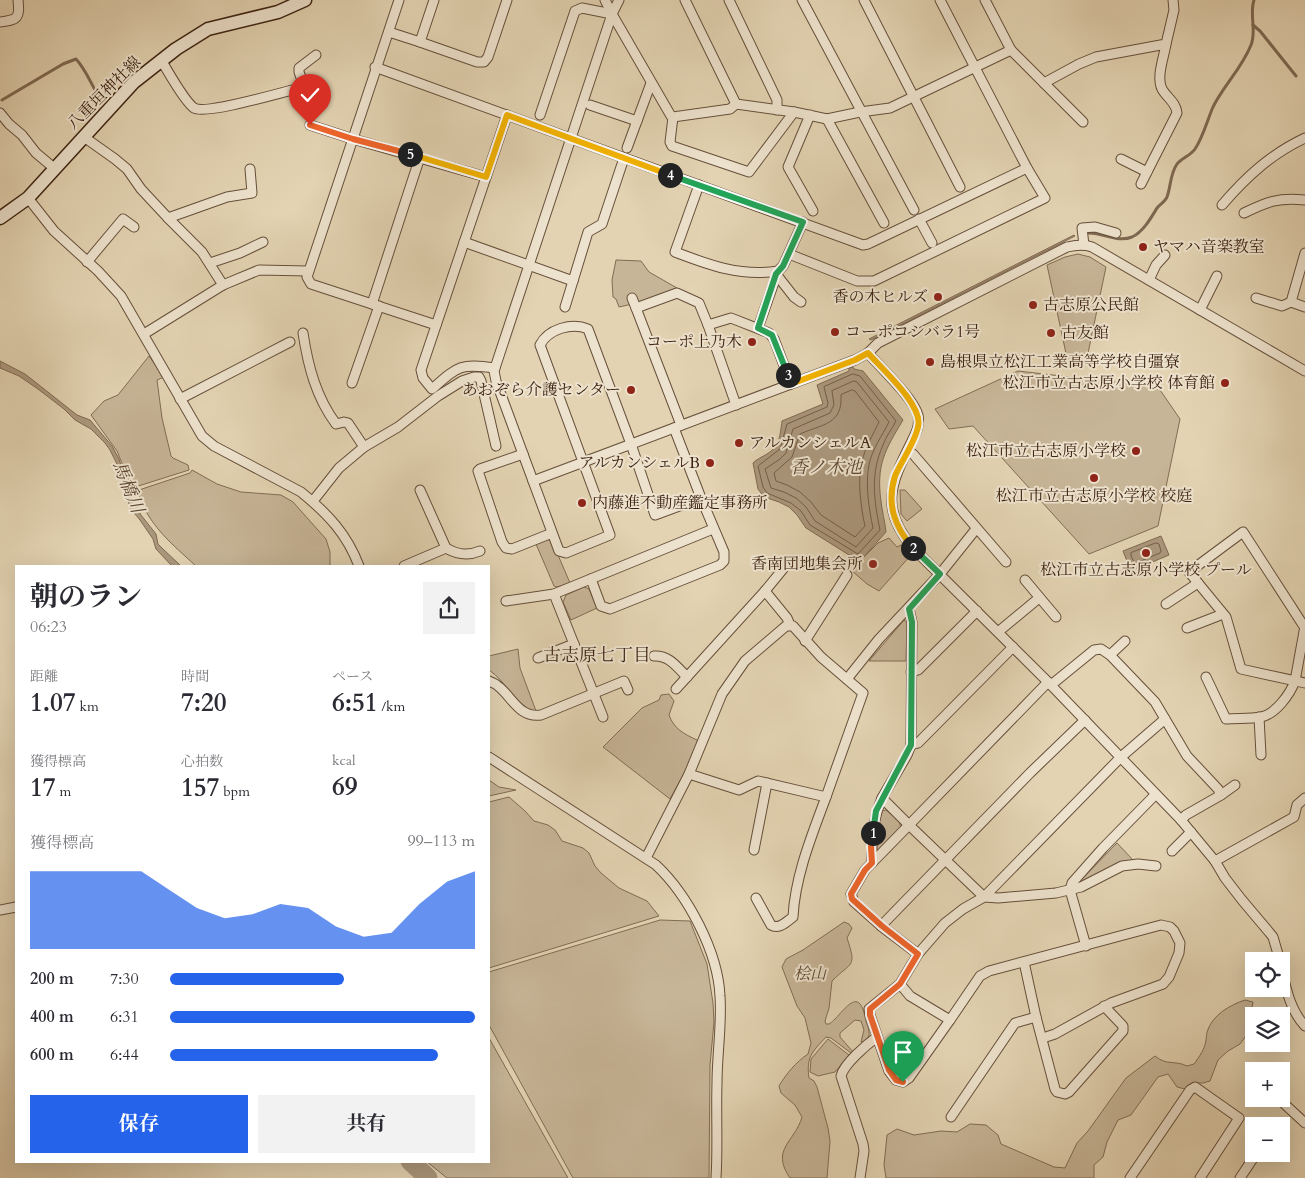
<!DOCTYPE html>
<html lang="ja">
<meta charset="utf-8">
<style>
body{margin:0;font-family:Cardo,"Noto Serif JP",serif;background:#f2f2f3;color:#2b2b33;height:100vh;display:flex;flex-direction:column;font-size:19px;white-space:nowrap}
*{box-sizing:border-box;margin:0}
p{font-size:16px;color:#7c7c81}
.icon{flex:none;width:28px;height:28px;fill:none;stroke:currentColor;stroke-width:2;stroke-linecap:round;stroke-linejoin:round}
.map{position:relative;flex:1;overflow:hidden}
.panel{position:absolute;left:15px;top:565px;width:475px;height:598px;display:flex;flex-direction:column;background:#fff;border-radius:0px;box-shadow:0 5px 20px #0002}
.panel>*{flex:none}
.fabs{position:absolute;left:1245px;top:952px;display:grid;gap:10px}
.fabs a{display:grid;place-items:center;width:45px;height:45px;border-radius:0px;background:#fff;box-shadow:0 5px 20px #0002;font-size:25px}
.pin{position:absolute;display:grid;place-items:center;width:42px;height:42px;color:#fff;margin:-51px -21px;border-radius:50% 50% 50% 0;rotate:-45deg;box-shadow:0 0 5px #0007}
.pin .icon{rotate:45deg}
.km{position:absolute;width:25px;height:25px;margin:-12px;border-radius:50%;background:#222;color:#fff;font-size:14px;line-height:25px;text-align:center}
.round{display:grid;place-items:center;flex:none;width:52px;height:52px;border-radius:0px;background:#f2f2f3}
.headline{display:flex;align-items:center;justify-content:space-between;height:85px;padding:0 15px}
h1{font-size:28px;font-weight:700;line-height:38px}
.stats{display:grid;grid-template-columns:repeat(3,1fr);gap:8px;height:85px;padding:5px 15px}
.stats div{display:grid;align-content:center}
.stats b{font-size:25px;font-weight:700}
.stats small{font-size:14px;font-weight:400}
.stats p{font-size:14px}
.chart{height:140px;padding:10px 15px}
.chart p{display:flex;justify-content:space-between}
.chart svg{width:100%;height:90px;margin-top:5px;fill:#2563eb;opacity:.7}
.action{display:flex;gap:10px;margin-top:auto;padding:10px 15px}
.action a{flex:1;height:58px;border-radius:0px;background:#2563eb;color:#fff;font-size:20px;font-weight:700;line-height:58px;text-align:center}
.action a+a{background:#f2f2f3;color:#2b2b33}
ul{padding:0 15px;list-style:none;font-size:16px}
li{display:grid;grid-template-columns:80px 60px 1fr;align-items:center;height:38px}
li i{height:12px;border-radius:6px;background:#2563eb}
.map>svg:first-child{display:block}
.green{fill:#c7b597;stroke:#826c54}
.water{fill:#ab977c;stroke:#7f6952}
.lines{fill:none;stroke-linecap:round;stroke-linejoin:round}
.shore{stroke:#745d47;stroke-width:1}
.stream{stroke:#7f6952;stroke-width:3}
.river{stroke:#ab977c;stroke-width:19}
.minor-casing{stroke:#664f3a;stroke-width:11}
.secondary-casing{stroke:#3d2312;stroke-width:15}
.minor{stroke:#ede2cd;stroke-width:9}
.secondary{stroke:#ede2cd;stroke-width:12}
.split-1-casing{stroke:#fff;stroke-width:10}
.split-2-casing{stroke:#fff;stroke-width:10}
.split-3-casing{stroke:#fff;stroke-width:10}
.split-4-casing{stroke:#fff;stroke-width:10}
.split-5-casing{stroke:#fff;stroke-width:10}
.split-6-casing{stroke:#fff;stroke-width:10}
.split-1{stroke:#f0652b;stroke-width:6}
.split-2{stroke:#22a559;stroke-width:6}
.split-3{stroke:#f5b400;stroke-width:6}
.split-4{stroke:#22a559;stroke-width:6}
.split-5{stroke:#f5b400;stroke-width:6}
.split-6{stroke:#f0652b;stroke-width:6}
.poi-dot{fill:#8f2418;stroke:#ede2cd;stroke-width:2}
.labels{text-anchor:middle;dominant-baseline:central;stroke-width:4;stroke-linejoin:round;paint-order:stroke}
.street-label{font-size:16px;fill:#3d2312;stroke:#ede2cd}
.poi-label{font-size:16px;fill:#3d2312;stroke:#ede2cd;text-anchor:start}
.park-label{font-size:16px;font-style:italic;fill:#604833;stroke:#ede2cd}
.water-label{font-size:18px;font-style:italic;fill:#5e4632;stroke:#ede2cd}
.neighbourhood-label{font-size:18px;fill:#3d2312;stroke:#ede2cd}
</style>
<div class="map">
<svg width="1305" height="1178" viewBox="0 0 1305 1178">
<rect width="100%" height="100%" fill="#e3d3b2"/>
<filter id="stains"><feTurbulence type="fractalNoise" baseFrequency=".004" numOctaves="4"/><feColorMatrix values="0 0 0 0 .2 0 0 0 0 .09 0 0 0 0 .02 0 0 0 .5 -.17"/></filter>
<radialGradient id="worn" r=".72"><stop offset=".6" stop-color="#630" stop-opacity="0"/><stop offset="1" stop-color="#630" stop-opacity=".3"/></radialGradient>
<g class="green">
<polygon points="1078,254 1090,257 1106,267 1087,358 1075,357 1074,362 1069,360 1067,358 1047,265 1065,257"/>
<polygon points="616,260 641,261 649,272 677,288 637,303 619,307 616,299 613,297 612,280"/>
<polygon points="149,356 164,377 157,380 162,418 171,456 173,458 188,465 189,470 132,488 117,451 91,415 104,401 118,395"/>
<polygon points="1018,371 1158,387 1180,419 1158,526 1089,554 973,426 949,429 935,409"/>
<path d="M 192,470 L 217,484 L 241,492 L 281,495 L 293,502 L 326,539 L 330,552 L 330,566 L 196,566 C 173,545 148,525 138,493 L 139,490 L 190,473 Z"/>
<polygon points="900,490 905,490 922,509 907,521 901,514"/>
<polygon points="889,538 897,547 901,545 911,555 879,591 867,584 851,570 878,543"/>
<polygon points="546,539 552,541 570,583 557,587 554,586 536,544"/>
<polygon points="584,587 589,589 597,608 571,620 563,602 566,595"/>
<polygon points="904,620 907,622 906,661 869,661"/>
<path d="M 518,649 L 520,668 L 536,711 L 535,712 C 515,705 506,681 489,670 L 489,656 Z"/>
<path d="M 669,694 L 674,701 L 669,715 C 674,729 684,734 697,740 L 698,742 L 686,770 L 670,799 L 603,747 L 642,708 L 659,700 L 661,695 Z"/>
<polygon points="489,780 499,787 516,790 489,796"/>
<polygon points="509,797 525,811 534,821 548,825 555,830 562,841 583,848 589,853 595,866 601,873 619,888 647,901 659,916 489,968 489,802"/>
<polygon points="886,810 899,821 901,828 879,850 875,848 880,811"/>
<polygon points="1117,843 1133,860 1122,862 1082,884 1080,881"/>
<polygon points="660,920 690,921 707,964 713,1003 714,1022 710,1065 709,1178 573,1178 489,1025 489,972"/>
<path d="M 844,922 L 849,924 L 852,928 L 847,938 C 857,968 852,961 832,981 L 829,1008 L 825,1021 L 826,1024 L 829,1024 C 841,1017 858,982 865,1017 C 866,1024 870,1029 869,1036 L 865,1041 L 861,1042 L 864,1030 L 861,1021 L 855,1020 L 840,1033 L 840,1037 L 854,1053 L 851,1053 L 831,1038 L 826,1037 C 812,1052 806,1057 809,1078 L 814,1081 L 817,1087 L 828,1128 L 830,1141 L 827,1178 L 790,1178 C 770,1149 795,1142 802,1117 L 795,1105 L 781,1093 L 779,1086 C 786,1074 796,1062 808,1054 L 811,1043 L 805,1018 L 797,1006 L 782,967 L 786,959 L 803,950 Z"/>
<path d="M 1245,1000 L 1253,1002 L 1248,1033 L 1240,1044 L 1228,1051 L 1218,1060 L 1210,1081 L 1203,1083 L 1195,1083 L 1185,1089 L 1177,1087 L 1168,1074 L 1158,1077 L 1131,1115 L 1118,1120 L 1107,1142 L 1103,1157 L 1094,1165 L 1094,1178 L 886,1178 L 884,1165 L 887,1135 L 897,1129 L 914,1135 L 941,1131 L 957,1132 L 970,1124 L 986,1125 L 998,1135 L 1001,1144 L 1054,1167 L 1065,1168 L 1077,1143 L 1088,1131 L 1126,1078 L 1155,1056 C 1167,1066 1175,1060 1187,1066 L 1194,1064 C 1199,1057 1205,1049 1206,1040 C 1206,1039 1207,1032 1207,1032 C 1212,1015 1230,1005 1245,1000 Z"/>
<polygon points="489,1038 568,1178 447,1178 426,1161 489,1161"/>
<polygon points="828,1039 849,1055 835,1072 818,1076 810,1072 811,1059"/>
</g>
<g class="water">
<polygon points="1074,235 1075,236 871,340 869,339"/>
<polygon points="0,361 25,374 77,415 90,420 112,446 119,459 130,495 141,515 156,534 158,544 163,549 181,566 172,566 156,549 153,539 140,520 130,508 119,468 110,450 105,443 91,429 75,420 64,409 38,389 19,376 0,368"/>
<path d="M 853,367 L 854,369 L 863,371 L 903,420 C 885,450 876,465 881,501 C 882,511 885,522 886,532 L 862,559 L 857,560 L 806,528 L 797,515 L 789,507 L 779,502 L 764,497 L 758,489 L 753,463 C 757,459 762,457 767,454 C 780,446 780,435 782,421 L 823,404 L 817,385 L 849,371 L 849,368 Z"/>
<polygon points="1161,536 1169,555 1131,571 1123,551"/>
</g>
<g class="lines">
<g class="shore">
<path d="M 853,374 L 860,376 L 896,421 C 892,429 886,436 883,445 C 870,474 874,500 880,530 L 858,554 L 810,525 L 801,511 L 791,503 L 767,493 L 763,487 L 758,466 L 780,449 L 787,424 L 827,407 L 828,403 L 824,387 Z"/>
<path d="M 854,381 L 857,382 L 889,422 C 882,436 872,449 869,465 C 865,484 869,509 873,528 L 856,547 L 815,521 L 806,507 L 796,498 L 784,492 L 771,488 L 765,469 L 780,459 L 786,453 L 793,429 L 830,413 L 834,405 L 832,391 Z"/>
<path d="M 852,390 L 855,391 L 879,422 C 873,435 865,447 862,462 C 857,479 861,509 865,526 L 855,537 L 821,515 L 811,502 L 800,492 L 787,485 L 776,481 L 774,473 L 792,457 L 800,434 C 822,424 843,425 841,395 Z"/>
<polygon points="1156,543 1159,544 1161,551 1160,553 1136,563 1134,562 1131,556 1131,553"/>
</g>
<g class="stream">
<polyline points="1253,25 1260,31 1296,76"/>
<path d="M 2,100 L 63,64 L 76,59 C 87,71 91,85 100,98 C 110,93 113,89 116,79"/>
<path d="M 1087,233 C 1103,232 1117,243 1132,237 C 1143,232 1151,218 1157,208 C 1160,204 1165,202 1167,197 C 1171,186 1170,174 1177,164 C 1182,158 1190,156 1195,149 C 1203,137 1207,121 1213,107 C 1224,85 1242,68 1251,45 C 1257,31 1249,15 1254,0"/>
</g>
<polyline class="river" points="410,1161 428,1178"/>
<defs>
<g id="minor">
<polyline points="399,0 307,277 311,284 436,325"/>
<polyline points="619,0 612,14 671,116 673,117 730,109 736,104"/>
<polyline points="685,0 736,104 794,112 827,119 860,112 890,108 1011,50 1044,83 1079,64 1096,57 1166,44 1174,10 1173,0"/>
<polyline points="729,0 777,100 777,110"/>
<polyline points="802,0 914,210"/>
<polyline points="864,0 960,187"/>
<polyline points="985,0 1011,50"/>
<path d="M 0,22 C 18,20 20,18 18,0"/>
<polyline points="389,32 420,42 434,0"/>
<polyline points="420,42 477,62 484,62 488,57 507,0"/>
<path d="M 161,60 C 168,71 184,101 194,108 C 206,115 283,92 300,88 L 303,83 L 299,72 L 299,68 L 316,55"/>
<polyline points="375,67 863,245 868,244 1027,168"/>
<polyline points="1044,83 1083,122"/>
<polyline points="300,88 307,112"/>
<polyline points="590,105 637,121"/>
<polyline points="0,113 9,124 22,135 36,153 54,168"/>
<polyline points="540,115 575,11 582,8 612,14"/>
<polyline points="810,115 788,167 813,211"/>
<polyline points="673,117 670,142 672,146 749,172 794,112"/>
<polyline points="827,119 884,223"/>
<polyline points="310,125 353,139 486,177"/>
<polyline points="84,137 115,159 127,169 141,189 168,218 227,197 252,193 250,169"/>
<polyline points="627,148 651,83"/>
<path d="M 1121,159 L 1147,172 L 1177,113 C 1176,102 1167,98 1162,89 C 1156,77 1164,57 1166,44"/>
<polyline points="1141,184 1147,172"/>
<path d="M 699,185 L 675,252 C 709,265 741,277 778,271 L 783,266 L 803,222"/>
<path d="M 28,198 L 54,231 L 98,271 L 121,296 L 202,436 L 214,446 L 301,492 C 328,514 347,534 359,566"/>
<path d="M 1222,205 C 1246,177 1271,154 1305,138"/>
<path d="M 1244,213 C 1266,202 1279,197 1305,200"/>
<polyline points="168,218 202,252 223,285"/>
<polyline points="919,219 932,243"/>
<polyline points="464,242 573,281 588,232 602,224 624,158"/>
<polyline points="1084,245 1082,228 1095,227 1116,233"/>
<polyline points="1305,253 1291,302 1305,307"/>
<polyline points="789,254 857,281 874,281 1045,198 1027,168 940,0"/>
<polyline points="87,262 123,219 134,227"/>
<polyline points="210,263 240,253 263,242"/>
<polyline points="776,274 794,297 801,302"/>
<polyline points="1149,280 1156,265 1165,255"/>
<polyline points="632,298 636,308"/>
<polyline points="1256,298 1282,306 1291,302"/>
<polyline points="372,304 420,157"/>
<polyline points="565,307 573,281"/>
<polyline points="1200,310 1217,276"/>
<polyline points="758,328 778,271"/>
<path d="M 303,333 C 308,366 316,397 336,424 L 344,422 L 348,423 L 364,447"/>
<polyline points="144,334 223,285 259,270 308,271"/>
<path d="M 868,353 C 880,367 913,398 918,415 C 920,426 916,433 911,443 C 890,485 880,509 913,548 L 1048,682 L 1181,820 L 1215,861 L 1225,878 L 1242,900 L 1269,932 L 1273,937 L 1280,961"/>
<path d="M 495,368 C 460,363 458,366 432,389 L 423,378 L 421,370 L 507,115"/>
<polyline points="352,383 379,306"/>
<polyline points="180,399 290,342"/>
<polyline points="736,405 708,325 731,318 769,333 774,339 791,384"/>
<polyline points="681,425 636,308 677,293 699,303 708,325"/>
<polyline points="523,454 496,381 494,371 612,14 605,0"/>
<polyline points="913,454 1006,562"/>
<path d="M 533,481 L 855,360 L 868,353 L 878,343 L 1067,247 C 1076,245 1083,244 1092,247 L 1305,371"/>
<path d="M 420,490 L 446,548 C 458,555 468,556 480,551"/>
<polyline points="313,501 339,468 364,447 398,427 438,396 462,381 474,377 479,377 481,381 496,446"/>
<path d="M 552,533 L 512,549 L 506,548 L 502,542 L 478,471 L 480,469 L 523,454 L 559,551 L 566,553 L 610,535 L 540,345 C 548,329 572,322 588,329 L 631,444 L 655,515 L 701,498"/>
<polyline points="404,566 446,548"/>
<polyline points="591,579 601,606 610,609 720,565 724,561 724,552 701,498 674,428"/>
<polyline points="1025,580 1056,617"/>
<polyline points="765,591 783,569"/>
<polyline points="554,594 603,717"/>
<polyline points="506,601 554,594 713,529"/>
<polyline points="1166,604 1198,583"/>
<polyline points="1187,628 1223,614"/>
<polyline points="1305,628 1243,532 1189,572 1226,617 1241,669 1305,683"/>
<polyline points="998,632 1039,598"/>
<polyline points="805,641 847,575"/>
<polyline points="1110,655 1125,641"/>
<path d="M 654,656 C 669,655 677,667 687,677"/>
<polyline points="538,658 574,644"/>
<polyline points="911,672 918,670 977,611"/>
<path d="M 1206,677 L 1226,719 C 1237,718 1250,719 1261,717 C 1276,714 1290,694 1295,681 L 1305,626"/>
<polyline points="847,679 879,639 940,574 976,529"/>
<path d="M 489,681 C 510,688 515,719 541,715 L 624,681 L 628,690"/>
<polyline points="1051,685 1094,650 1101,649 1110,655 1155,702 1187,756 1218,789 1221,795 1186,815 1181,820"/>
<polyline points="676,689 765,591 787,618 790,625"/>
<polyline points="1259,717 1261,755"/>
<polyline points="911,745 918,743 1013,647"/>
<path d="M 489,757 L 656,865 C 688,895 718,952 720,996 C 722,1025 717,1054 717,1083 C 716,1115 718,1146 716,1178"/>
<path d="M 689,774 L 739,790 L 758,781 L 826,797 C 812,835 795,876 793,917 C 786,922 779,930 771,925 L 756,898"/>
<polyline points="1221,795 1235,785"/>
<polyline points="882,798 907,755 911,745 912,622 909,609"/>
<polyline points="754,850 767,783"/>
<polyline points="1172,851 1191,832"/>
<polyline points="646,858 689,774 722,694 745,661 786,626 793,626 821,657 863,693 826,797"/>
<polyline points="1215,861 1294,817 1297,805 1305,798"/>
<path d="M 872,863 C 871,841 873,818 882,798 L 909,825 L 1048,682"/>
<polyline points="0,910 16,907"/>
<polyline points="881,926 854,902 851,894 865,870 909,825 984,897 998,898 1056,893 1081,887 1122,866 1138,864 1156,866"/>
<polyline points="1086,946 1070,890 1072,883 1103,848 1155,795"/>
<polyline points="918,954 881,926 1030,773 1085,720"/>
<path d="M 1281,967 C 1286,988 1290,1010 1305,1026"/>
<polyline points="900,984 910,996 950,1020 909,1078 903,1082 896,1080 889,1071 870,1015 869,1009 900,984 918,954 945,923 963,909 984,897 1121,757 1165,719"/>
<polyline points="1036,1017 1055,1089 1057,1092 1065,1094 1069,1092 1123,1031 1123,1026 1104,1006"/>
<polyline points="950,1020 980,976 989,971 1161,925 1170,927 1174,931 1180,943 1179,953 1169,977 1163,984 1111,1003 1055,1034 1043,1038"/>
<polyline points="1279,1099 1305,1123"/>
<polyline points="951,1117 1015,1023 1036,1017 1024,962"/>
<path d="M 860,1178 L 864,1151 L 863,1144 L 841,1076 C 844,1064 866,1045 877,1037"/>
<polyline points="1130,1178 1190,1090 1195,1087 1239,1118 1200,1178"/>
<polyline points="1240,1178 1256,1154"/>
</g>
<polyline id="secondary" points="0,218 28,198 134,82 176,49 208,29 278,12 305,0"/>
</defs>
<use href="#minor" class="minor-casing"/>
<use href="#secondary" class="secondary-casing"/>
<use href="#minor" class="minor"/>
<use href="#secondary" class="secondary"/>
</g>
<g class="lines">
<defs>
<polyline id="split-1" points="873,833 871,847 872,863 865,870 851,894 852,899 882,926 918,954 900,984 870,1009 870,1015 889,1070 896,1080 903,1082"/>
<polyline id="split-2" points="873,833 876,811 911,745 912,622 909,609 940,574 913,548"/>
<path id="split-3" d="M 788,375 L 791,384 L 855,360 L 868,353 C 882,369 924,406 918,427 C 915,442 901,462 895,476 C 886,505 895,527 913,548"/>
<polyline id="split-4" points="670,175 803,222 783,266 776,274 758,328 772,335 788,375"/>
<polyline id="split-5" points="410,154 486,177 507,115 670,175"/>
<polyline id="split-6" points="310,125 353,139 410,154"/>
</defs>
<use href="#split-1" class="split-1-casing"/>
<use href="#split-2" class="split-2-casing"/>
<use href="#split-3" class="split-3-casing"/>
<use href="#split-4" class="split-4-casing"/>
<use href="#split-5" class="split-5-casing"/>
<use href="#split-6" class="split-6-casing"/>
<use href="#split-1" class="split-1"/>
<use href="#split-2" class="split-2"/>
<use href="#split-3" class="split-3"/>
<use href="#split-4" class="split-4"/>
<use href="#split-5" class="split-5"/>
<use href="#split-6" class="split-6"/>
</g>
<g class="poi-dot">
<circle cx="1143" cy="247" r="5"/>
<circle cx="938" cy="297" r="5"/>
<circle cx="1033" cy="305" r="5"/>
<circle cx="835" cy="332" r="5"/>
<circle cx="1051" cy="333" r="5"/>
<circle cx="752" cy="342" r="5"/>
<circle cx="930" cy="362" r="5"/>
<circle cx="1225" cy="383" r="5"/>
<circle cx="631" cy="390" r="5"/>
<circle cx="739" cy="443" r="5"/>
<circle cx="1136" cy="451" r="5"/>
<circle cx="710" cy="463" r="5"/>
<circle cx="1094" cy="478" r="5"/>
<circle cx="582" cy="503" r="5"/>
<circle cx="1146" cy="553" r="5"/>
<circle cx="873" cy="564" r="5"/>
</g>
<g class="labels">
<g class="street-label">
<text transform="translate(104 93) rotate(-45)">八重垣神社線</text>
</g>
<g class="poi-label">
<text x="1153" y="247">ヤマハ音楽教室</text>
<text x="928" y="297" text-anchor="end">香の木ヒルズ</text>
<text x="1043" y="305">古志原公民館</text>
<text x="845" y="332">コーポコシバラ1号</text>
<text x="1061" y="333">古友館</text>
<text x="742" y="342" text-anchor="end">コーポ上乃木</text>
<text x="940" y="362">島根県立松江工業高等学校自彊寮</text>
<text x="1215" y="383" text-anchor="end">松江市立古志原小学校 体育館</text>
<text x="621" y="390" text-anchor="end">あおぞら介護センター</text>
<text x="749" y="443">アルカンシェルA</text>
<text x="1126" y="451" text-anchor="end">松江市立古志原小学校</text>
<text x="700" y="463" text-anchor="end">アルカンシェルB</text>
<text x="1094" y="496" text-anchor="middle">松江市立古志原小学校 校庭</text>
<text x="592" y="503">内藤進不動産鑑定事務所</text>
<text x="863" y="564" text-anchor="end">香南団地集会所</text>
<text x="1146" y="570" text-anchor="middle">松江市立古志原小学校 プール</text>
</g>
<g class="park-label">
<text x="810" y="974">桧山</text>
</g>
<g class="water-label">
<text x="826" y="467">香ノ木池</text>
<text transform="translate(128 487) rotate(68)">馬橋川</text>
</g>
<g class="neighbourhood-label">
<text x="597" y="655">古志原七丁目</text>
</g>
</g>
<rect width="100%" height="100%" filter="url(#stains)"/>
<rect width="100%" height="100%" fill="url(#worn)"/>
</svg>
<div class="fabs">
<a><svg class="icon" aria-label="locate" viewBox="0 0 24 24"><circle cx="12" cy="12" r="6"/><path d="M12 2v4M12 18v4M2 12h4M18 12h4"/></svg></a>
<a><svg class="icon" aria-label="layers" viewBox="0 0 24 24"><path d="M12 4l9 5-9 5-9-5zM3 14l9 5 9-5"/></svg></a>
<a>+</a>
<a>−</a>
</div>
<div class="pin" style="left:903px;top:1082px;background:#1e9e55"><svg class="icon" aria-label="arrive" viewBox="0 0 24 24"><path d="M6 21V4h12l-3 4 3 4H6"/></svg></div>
<div class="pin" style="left:310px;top:125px;background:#d93025"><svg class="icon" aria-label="check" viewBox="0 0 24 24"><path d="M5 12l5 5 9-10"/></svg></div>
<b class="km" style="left:873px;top:833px">1</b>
<b class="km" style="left:913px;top:548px">2</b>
<b class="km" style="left:788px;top:375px">3</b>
<b class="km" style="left:670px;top:175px">4</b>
<b class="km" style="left:410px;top:154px">5</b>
<section class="panel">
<div class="headline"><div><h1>朝のラン</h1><p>06:23</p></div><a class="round"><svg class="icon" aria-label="share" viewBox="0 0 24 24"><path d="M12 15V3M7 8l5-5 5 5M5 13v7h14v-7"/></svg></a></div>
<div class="stats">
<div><p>距離</p><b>1.07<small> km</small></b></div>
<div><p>時間</p><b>7:20</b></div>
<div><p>ペース</p><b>6:51<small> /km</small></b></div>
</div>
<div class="stats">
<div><p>獲得標高</p><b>17<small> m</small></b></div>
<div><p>心拍数</p><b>157<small> bpm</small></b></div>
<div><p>kcal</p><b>69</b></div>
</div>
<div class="chart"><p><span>獲得標高</span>99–113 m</p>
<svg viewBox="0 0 160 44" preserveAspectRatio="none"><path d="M0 44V6L10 6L20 6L30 6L40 6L50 15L60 24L70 29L80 27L90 22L100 24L110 33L120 38L130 36L140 22L150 11L160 6V44z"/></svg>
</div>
<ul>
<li><b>200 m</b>7:30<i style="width:57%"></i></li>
<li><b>400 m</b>6:31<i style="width:100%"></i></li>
<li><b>600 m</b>6:44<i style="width:88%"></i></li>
</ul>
<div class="action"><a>保存</a><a>共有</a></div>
</section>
</div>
